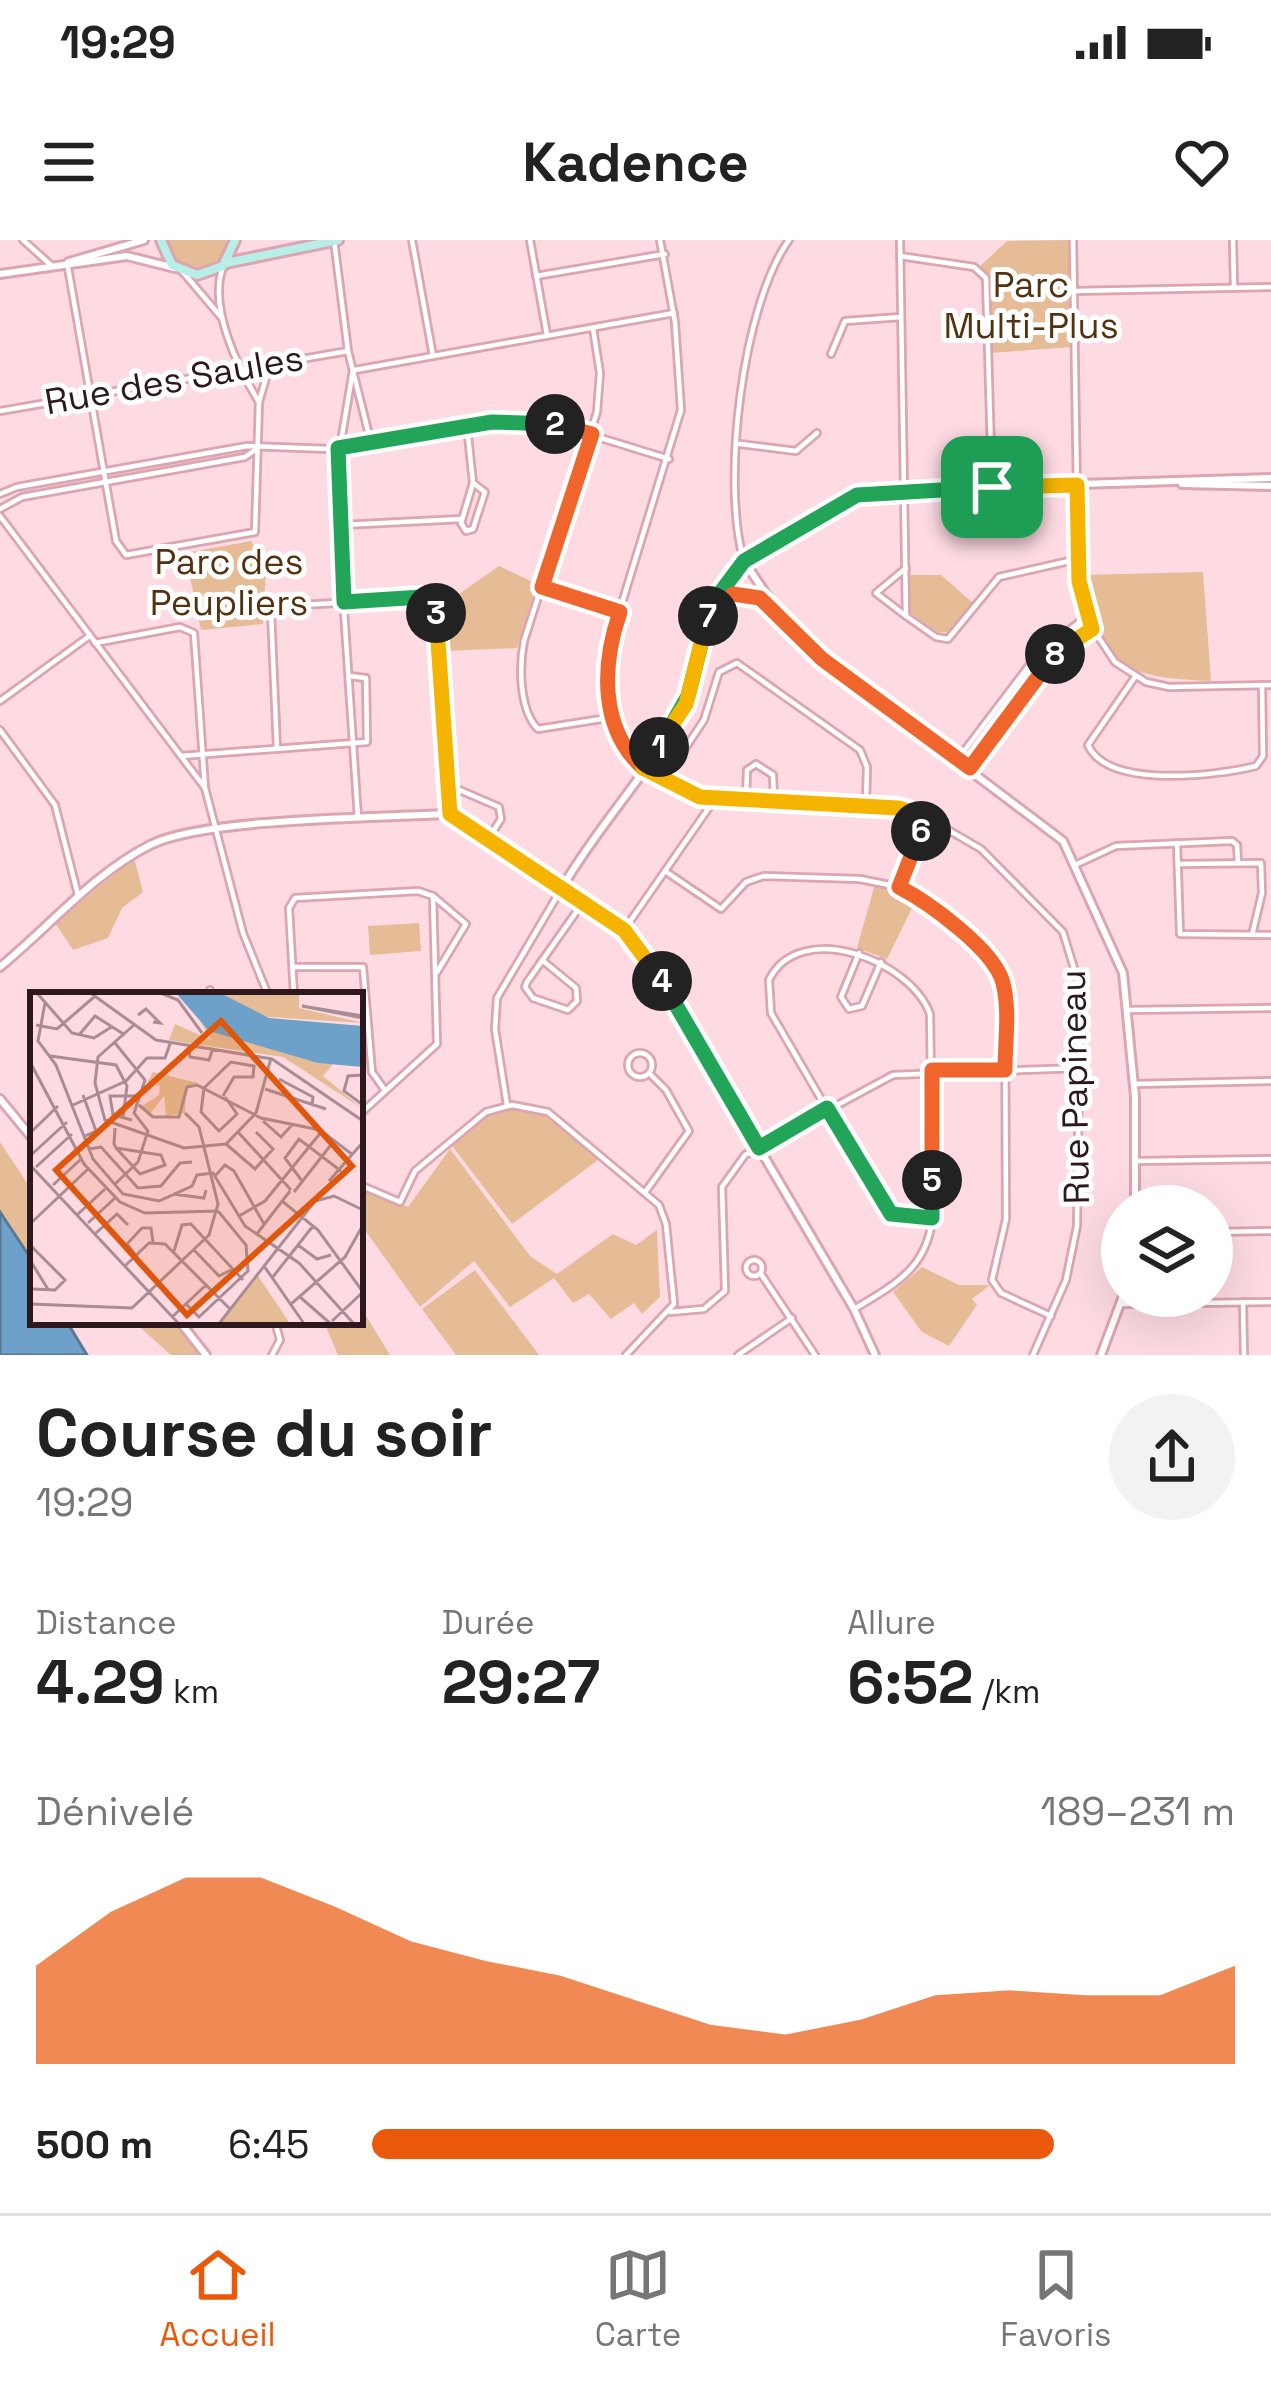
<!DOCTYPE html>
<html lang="fr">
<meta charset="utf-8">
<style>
body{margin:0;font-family:"Space Grotesk",sans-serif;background:#f2f2f2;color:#222;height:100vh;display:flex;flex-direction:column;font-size:45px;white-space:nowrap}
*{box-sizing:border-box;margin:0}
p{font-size:39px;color:#767676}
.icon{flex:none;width:66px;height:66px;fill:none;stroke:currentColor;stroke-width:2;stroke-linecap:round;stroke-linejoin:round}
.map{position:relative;height:1115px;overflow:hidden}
.side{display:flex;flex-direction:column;background:#fff;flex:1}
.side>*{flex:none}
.fabs{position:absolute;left:1101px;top:945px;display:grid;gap:24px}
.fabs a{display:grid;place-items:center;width:132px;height:132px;border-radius:50%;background:#fff;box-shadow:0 12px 48px #0002;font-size:60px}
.pin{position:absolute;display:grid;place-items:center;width:102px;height:102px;color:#fff;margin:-51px;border-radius:24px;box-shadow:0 6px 18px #0006}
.km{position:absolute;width:60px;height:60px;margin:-30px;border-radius:50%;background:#222;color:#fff;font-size:33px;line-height:60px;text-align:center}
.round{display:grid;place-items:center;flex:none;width:126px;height:126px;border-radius:63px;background:#f2f2f2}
.overview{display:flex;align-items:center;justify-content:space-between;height:204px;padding:0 36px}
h1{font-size:66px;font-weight:800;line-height:90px}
.metrics{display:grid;grid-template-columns:repeat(3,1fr);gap:18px;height:204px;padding:12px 36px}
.metrics div{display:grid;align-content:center}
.metrics b{font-size:60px;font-weight:800}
.metrics small{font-size:33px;font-weight:400}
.metrics p{font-size:33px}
.chart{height:336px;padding:24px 36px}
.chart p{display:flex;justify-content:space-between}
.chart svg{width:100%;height:216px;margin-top:12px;fill:#ea580c;opacity:.7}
ul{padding:0 36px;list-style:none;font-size:39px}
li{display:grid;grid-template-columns:192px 144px 1fr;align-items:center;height:90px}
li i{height:30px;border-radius:15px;background:#ea580c}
.status{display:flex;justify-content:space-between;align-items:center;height:84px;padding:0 60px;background:#fff;direction:ltr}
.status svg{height:33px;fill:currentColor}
header{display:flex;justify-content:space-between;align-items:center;height:156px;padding:0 36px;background:#fff;font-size:54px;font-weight:800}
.dock{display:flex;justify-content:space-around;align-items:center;height:168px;border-top:3px solid #e0e0e0;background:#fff;font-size:33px;color:#767676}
.dock a{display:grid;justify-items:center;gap:6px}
.dock .selected{color:#ea580c}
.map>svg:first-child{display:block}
.green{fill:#e6bc96}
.water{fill:#6ea1ca;stroke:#5a7896;stroke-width:3}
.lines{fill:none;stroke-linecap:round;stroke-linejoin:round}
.minor-casing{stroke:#dba5b1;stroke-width:10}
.tertiary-casing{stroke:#dba5b1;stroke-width:12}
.secondary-casing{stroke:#dba5b1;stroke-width:14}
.minor{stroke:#fff;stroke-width:4.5}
.tertiary{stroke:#fff;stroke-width:6}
.secondary{stroke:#b8eee8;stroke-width:8}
.split-1-casing{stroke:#fff;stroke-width:24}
.split-2-casing{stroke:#fff;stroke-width:24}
.split-3-casing{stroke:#fff;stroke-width:24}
.split-4-casing{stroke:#fff;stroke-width:24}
.split-5-casing{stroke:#fff;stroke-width:24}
.split-6-casing{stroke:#fff;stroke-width:24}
.split-7-casing{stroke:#fff;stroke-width:24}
.split-8-casing{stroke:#fff;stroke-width:24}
.split-9-casing{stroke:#fff;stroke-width:24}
.split-1{stroke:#22a559;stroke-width:15}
.split-2{stroke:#f0652b;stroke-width:15}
.split-3{stroke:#22a559;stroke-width:15}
.split-4{stroke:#f5b400;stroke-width:15}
.split-5{stroke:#22a559;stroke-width:15}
.split-6{stroke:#f0652b;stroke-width:15}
.split-7{stroke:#f5b400;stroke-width:15}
.split-8{stroke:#f0652b;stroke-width:15}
.split-9{stroke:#f5b400;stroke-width:15}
.labels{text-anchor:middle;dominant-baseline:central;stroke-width:10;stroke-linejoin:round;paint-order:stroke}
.park-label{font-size:36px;fill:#53320f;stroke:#fff}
.street-label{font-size:36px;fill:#2c181d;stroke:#fff}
.inset-road{fill:none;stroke:#aa8d94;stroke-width:3}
.view{fill:#df560d;fill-opacity:0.15;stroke:#df560d;stroke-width:6}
.inset-edge{fill:none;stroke:#2c181d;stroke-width:6}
</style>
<div class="status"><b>19:29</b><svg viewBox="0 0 49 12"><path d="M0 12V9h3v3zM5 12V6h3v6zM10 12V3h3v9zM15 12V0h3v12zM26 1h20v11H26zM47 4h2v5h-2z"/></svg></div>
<header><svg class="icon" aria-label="menu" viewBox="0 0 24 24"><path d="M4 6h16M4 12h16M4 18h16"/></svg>Kadence<svg class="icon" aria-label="heart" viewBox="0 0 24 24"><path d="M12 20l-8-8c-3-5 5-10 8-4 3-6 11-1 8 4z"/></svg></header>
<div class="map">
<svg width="1271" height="1115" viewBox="0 0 1271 1115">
<rect width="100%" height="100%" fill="#fedbe3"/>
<g class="green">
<polygon points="167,0 229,0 229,3 221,20 194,30 176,21"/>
<polygon points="1073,0 1073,107 989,113 988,45 978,28 1007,1"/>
<polygon points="251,301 266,327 263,384 201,390 185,313"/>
<polygon points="499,326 537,344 517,408 446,411 442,366"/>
<path d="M 1203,332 L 1211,441 C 1123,438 1096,425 1081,335 Z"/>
<polygon points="907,335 941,335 974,364 953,392 930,392 906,368"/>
<polygon points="134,618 143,652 122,668 108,698 73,710 55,683"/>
<polygon points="875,644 916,660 887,719 857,708"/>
<polygon points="419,683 421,711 370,715 368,686"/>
<polygon points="508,862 546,870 598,920 512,984 450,903 475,880"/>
<polygon points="0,902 33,952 33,1022 0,972"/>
<polygon points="450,909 530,1016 557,1034 613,994 636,1005 657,990 660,1057 642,1074 634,1063 611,1079 589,1054 573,1063 554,1038 510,1067 474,1021 420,1067 360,983 360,942 408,967"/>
<polygon points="922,1027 959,1045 990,1045 972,1059 977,1065 949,1106 922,1092 893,1052"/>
<polygon points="475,1030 539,1115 456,1115 422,1069"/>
<polygon points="360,1066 390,1115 338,1115 324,1082 360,1082"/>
<polygon points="134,1082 176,1082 202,1115 171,1115"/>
</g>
<polygon class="water" points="0,972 33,1022 33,1082 67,1082 87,1115 0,1115"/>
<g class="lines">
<defs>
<g id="minor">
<polyline points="23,0 51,25"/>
<polyline points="334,0 348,111 371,203"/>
<polyline points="412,0 433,116"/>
<polyline points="530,0 547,95"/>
<polyline points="660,0 675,82 681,170 607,412 606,438 619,500 631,517 663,542 715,559 855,563 919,573 981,609 1063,692 1080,748 1077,986 1066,1040 1033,1115"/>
<polyline points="900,0 906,376 936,397 948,399 999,337 1078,319"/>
<polyline points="1073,0 1078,319 1089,383 1115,422 1146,442 1169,447 1271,445"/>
<polyline points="1233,0 1234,48"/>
<polyline points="900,16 974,27 986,38 992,247"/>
<polyline points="67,22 116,301 126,315 255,292 259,162 270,124"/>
<path d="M 223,27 C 208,67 238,128 259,162"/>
<polyline points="182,31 221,77"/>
<polyline points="536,36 665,14"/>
<polyline points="1074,51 1271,47"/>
<path d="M 593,88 L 600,133 L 597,172 L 524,401 C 519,426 519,470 538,489 L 614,477"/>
<polyline points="831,114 845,81 901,77"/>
<polyline points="353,130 335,237 358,578"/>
<polyline points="355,130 674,73"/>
<polyline points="0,171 348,111"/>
<polyline points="467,186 473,243"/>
<polyline points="740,204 796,211 817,193"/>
<polygon points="473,243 485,252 473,289 466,291 461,283"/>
<polyline points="0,254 17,247 247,206 330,209 502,181 562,186 669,219"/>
<polyline points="0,269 22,257 245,217 255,210"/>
<polyline points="0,276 205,548 243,693 268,755"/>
<polyline points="342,285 462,279"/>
<path d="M 744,321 C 721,245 742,65 789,0"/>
<polyline points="906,328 876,353 906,376"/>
<polyline points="542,347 620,372"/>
<polyline points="95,403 180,387 194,393 205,548"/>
<path d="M 1135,437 L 1088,505 C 1107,549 1216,536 1256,526 L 1263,516 L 1262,445"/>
<polyline points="0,461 88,397"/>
<polyline points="0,490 55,565 78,655"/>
<polyline points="277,509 271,372 283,366 424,358 436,373 450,574"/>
<polyline points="181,516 367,502 366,438 349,436"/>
<polyline points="958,519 1037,415 1086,377"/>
<polyline points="969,528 1051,418 1091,389"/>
<polyline points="663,542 704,480 719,432 737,423 860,510 867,527 866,564"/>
<polyline points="448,545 499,567 501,579 490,596"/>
<polyline points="746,561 747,530 756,524 773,535 774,561"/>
<polyline points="1177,603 1180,694 1271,695"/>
<polyline points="1179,624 1261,623 1262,653 1252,695"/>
<polyline points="1075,625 1116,606 1232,601 1237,605 1238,623"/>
<polyline points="665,631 721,669 746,642 764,636 860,639 899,647 934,668 998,731 1005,758 1006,979 992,1040 1001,1053 1051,1076"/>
<polyline points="899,647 926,576"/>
<polyline points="433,656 466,684 437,732"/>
<polyline points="624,690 715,559"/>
<polyline points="859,713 841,757 849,769 862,766 881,722"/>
<polyline points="542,720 576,748 577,761 568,770 533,758 525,747 527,742 584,661"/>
<polyline points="293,727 363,727 372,832 384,849"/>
<polyline points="210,750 211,755"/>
<polyline points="76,755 86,755"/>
<polyline points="294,755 289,668 295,658 418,651 433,656 437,804 360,874"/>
<polyline points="1128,770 1271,768"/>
<circle cx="640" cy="825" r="12"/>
<polyline points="1134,844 1271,841"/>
<polyline points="507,865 495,789 497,758 563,646"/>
<polyline points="1136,921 1271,919"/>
<polyline points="360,945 400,962 415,931 486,872 512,865 548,872 659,965 666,984 674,1064 626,1115"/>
<polyline points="646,951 689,891 666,850 650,834"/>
<polyline points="1212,992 1271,991"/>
<circle cx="754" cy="1028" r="8"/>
<polyline points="761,1034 815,1115"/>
<polyline points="1243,1062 1244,1115"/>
<polyline points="1121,1064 1271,1062"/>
<path d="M 856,1068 C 900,1042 931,1024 933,969 L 930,774 C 911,720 799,678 769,740 L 771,773 L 885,969 L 898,977 L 932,978"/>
<polyline points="670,1072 704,1069 725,1051 722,947 745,915 893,835 1079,828"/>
<polyline points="272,1115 280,1100 275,1082"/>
<polyline points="738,1115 792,1078"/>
</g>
<g id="tertiary">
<polyline points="69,22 144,0"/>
<polyline points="0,34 127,16 175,28"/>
<polyline points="1182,244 1271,246"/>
<polyline points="744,321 787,385 822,419 1063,601 1123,733 1135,857 1135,966"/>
<polyline points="710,374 739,353 769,365"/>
<path d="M 563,646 C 597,588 644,538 677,480 C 697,444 696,403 711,366 C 732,313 833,255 889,250 L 1271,238"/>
<path d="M 0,727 C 49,687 93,634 150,605 C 203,578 376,578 443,574 L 463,579 L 584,661 L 643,711 L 854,1069 L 875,1115"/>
<polyline points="0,859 33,899"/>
<polyline points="180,1082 206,1115"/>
<polyline points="1101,1115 1123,1056"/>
</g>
<g id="secondary">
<polyline points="161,0 172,25 197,35 223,26 235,0"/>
<polyline points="226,23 338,0"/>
</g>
</defs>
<use href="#minor" class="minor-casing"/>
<use href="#tertiary" class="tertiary-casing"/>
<use href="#secondary" class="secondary-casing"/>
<use href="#minor" class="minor"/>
<use href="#tertiary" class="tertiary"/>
<use href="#secondary" class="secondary"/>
</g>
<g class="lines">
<defs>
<polyline id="split-1" points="659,507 688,456 711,365 744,321 857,255 992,247"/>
<path id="split-2" d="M 555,184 L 592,194 L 542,347 L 620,372 C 602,424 599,488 643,528 L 659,507"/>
<polyline id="split-3" points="436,373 422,357 344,362 338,208 492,182 555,184"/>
<polyline id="split-4" points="436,373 450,574 624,690 662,741"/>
<polyline id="split-5" points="662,741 759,908 827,868 891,974 932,978 932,940"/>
<path id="split-6" d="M 921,591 L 899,647 C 928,662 995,710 1003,743 C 1010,770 1005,803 1005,830 L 932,830 L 932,940"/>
<polyline id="split-7" points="708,376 686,464 643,528 700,557 898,568 926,577 921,591"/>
<polyline id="split-8" points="708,376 733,354 760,358 822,419 970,528 1055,414"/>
<polyline id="split-9" points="992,247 1077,245 1079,341 1092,389 1055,414"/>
</defs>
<use href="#split-1" class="split-1-casing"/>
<use href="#split-2" class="split-2-casing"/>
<use href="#split-3" class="split-3-casing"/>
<use href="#split-4" class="split-4-casing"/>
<use href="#split-5" class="split-5-casing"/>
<use href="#split-6" class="split-6-casing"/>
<use href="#split-7" class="split-7-casing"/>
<use href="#split-8" class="split-8-casing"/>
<use href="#split-9" class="split-9-casing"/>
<use href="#split-1" class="split-1"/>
<use href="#split-2" class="split-2"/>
<use href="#split-3" class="split-3"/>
<use href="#split-4" class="split-4"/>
<use href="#split-5" class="split-5"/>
<use href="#split-6" class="split-6"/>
<use href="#split-7" class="split-7"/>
<use href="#split-8" class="split-8"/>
<use href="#split-9" class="split-9"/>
</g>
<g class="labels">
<g class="park-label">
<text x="1031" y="45">Parc<tspan x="1031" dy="41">Multi-Plus</tspan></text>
<text x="229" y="322">Parc des<tspan x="229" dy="41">Peupliers</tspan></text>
</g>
<g class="street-label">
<text transform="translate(174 140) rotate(-10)">Rue des Saules</text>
<text transform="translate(1075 847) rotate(-91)">Rue Papineau</text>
</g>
</g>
<g transform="translate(30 752)">
<rect width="333" height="333" fill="#fedbe3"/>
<path d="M 186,0 L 269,0 L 269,16 L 333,31 L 224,24 ZM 167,23 L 179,39 L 304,71 L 293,84 L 333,117 L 253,65 L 139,48 L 145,32 L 181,48 ZM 123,80 L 168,91 L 156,96 L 155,121 L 136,124 L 134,104 L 120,122 L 112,114 L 129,103 L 130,94 L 117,91 ZM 228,284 L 261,333 L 189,333 Z" fill="#e6bc96"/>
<path d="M 145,0 L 188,0 L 239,26 L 333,34 L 333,75 L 288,71 L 179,39 Z" fill="#6ea1ca"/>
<path class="inset-road" d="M 6,0 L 42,41 L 64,46 L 83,34M 59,0 L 126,48 L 242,67 L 333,129M 128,0 L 148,8 L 172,41M 15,11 L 8,49 L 26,73 L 63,167 L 93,202 L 129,209 L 162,194 L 167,183 L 183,181 L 215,234 L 269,271 L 325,333M 108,23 L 116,17 L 130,31 L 123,30M 333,24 L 272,14 L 333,26M 105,32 L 68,65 L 65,91 L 75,128 L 154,156 L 196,152 L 226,121 L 241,66M 6,33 L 27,37 L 64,5M 49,43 L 65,24 L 95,43M 158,52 L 160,65 L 179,68 L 183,56M 20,64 L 86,73 L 97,94 L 93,126M 0,70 L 54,172 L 90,210 L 115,221 L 188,219M 333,83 L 318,84 L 314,99 L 333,113M 249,87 L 283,105 L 282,113M 174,96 L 201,70 L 224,74 L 223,85 L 204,85 L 193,104M 174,96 L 171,120 L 189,139 L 207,122 L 195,105M 235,97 L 296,117M 53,103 L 66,139 L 55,144M 43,113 L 96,89 L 117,66 L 135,66 L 141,49M 109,113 L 123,125 L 149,125 L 157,95 L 167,93 L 231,126 L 290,138 L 323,163M 102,128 L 83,123 L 80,104 L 110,104M 233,129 L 251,145 L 262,133M 85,136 L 84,152 L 86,156 L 87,157 L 110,182 L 135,173 L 131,163 L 86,156M 208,140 L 261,198M 0,141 L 28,114M 196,152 L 225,177 L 243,157 L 226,140M 59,157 L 71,155 L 108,196 L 131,194 L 150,171 L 162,170M 0,164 L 37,130M 0,173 L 150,333M 6,175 L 42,142M 186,183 L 195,173 L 204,179 L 234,232M 272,189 L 255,166 L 269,147 L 311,179M 299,189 L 333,150M 85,192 L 108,170 L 118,139 L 104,121 L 115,88 L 85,51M 23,193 L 51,167M 264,200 L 304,149M 143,202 L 174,206 L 176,198M 252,209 L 288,238 L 333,300M 47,223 L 75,197M 209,224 L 235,209 L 292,139M 58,231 L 85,206M 160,231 L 213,288M 0,232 L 58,177M 66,241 L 87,222 L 98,233M 226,243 L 260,199M 0,253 L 35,288 L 25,298 L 2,297M 268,253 L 287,267 L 301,263M 164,258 L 189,284 L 203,277M 144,259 L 152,233 L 161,232M 106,264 L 97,252 L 112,236 L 121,236 L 123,250M 0,268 L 19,299M 96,273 L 119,251 L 135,252 L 200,317M 234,274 L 275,333M 242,286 L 283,234M 270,305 L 302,333M 0,312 L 102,316 L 179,243 L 188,212 L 169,135 L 155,121M 156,312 L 169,325 L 218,279 L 216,253 L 188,219M 261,312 L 315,265 L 333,233M 142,325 L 176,293M 302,329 L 333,300M 188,333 L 285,209 L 304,204 L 333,218"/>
<path class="view" d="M 191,29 L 322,174 L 157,323 L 26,178 Z"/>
<rect width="333" height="333" class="inset-edge"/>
</g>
</svg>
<div class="fabs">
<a><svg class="icon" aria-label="layers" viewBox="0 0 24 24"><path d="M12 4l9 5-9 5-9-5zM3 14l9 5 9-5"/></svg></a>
</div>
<div class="pin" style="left:992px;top:247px;background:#1e9e55"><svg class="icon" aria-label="arrive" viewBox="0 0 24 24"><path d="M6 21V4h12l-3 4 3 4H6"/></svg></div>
<b class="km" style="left:659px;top:507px">1</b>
<b class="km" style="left:555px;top:184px">2</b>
<b class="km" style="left:436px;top:373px">3</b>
<b class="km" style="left:662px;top:741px">4</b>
<b class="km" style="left:932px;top:940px">5</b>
<b class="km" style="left:921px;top:591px">6</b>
<b class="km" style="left:708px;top:376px">7</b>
<b class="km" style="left:1055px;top:414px">8</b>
</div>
<section class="side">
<div class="overview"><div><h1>Course du soir</h1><p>19:29</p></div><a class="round"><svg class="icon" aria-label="share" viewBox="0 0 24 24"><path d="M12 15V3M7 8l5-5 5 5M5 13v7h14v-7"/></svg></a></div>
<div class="metrics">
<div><p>Distance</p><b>4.29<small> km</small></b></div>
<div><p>Durée</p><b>29:27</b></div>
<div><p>Allure</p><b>6:52<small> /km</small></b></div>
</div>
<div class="chart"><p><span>Dénivelé</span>189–231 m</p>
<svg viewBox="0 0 160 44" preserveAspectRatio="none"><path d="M0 44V24L10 13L20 6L30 6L40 12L50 19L60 23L70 26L80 31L90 36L100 38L110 35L120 30L130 29L140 30L150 30L160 24V44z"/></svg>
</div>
<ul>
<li><b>500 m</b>6:45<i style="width:79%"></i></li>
</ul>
</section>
<nav class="dock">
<a class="selected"><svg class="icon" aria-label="home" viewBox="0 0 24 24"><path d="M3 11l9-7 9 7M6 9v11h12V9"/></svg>Accueil</a>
<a><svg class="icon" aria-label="map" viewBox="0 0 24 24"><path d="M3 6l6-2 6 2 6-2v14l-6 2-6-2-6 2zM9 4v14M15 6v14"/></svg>Carte</a>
<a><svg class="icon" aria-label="saved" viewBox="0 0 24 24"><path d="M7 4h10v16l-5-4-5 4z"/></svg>Favoris</a>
</nav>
